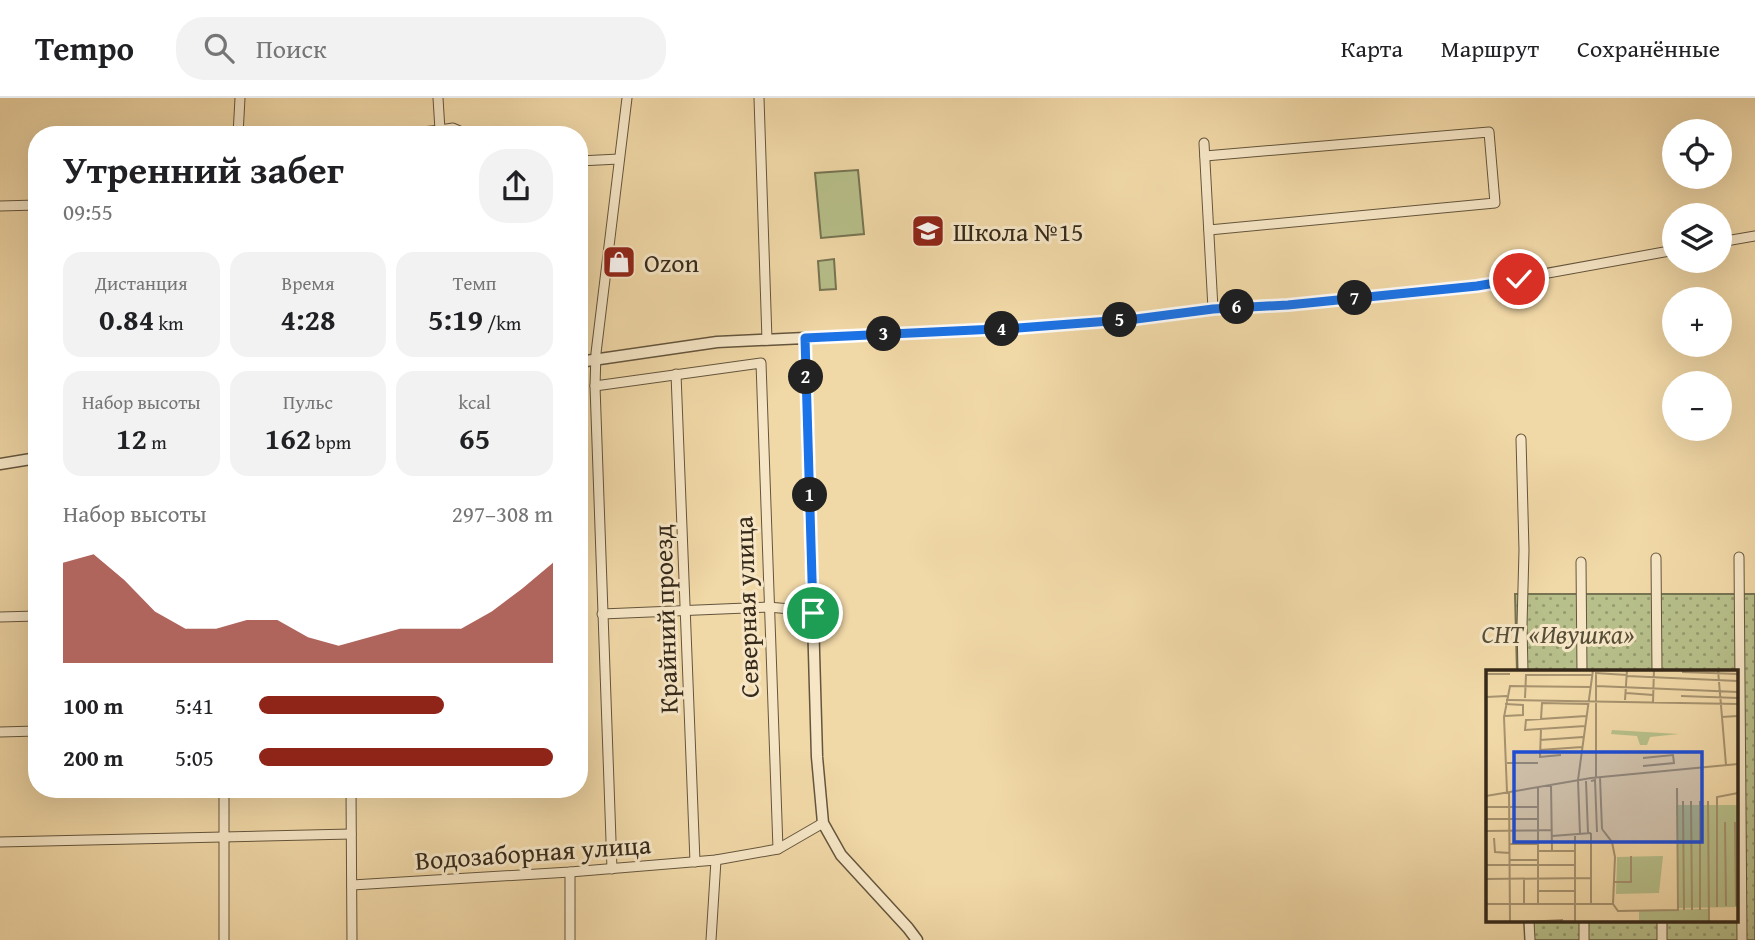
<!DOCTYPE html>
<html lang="ru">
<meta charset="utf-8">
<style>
body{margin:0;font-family:"Gentium Book Plus",serif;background:#f2f2f2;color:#202124;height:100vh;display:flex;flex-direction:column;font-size:26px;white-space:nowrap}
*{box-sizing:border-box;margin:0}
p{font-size:23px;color:#757577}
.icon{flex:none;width:38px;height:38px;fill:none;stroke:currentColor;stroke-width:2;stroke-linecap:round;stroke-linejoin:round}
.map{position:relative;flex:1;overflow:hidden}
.details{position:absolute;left:28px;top:28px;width:560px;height:672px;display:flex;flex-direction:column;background:#fff;border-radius:28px;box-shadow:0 7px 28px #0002}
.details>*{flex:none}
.fabs{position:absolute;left:1662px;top:21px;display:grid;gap:14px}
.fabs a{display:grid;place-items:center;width:70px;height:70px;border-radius:50%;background:#fff;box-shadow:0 7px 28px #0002;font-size:35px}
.pin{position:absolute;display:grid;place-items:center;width:60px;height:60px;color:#fff;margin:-30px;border:4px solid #fff;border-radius:50%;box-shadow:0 2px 7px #0007}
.km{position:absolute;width:35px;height:35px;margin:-18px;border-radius:50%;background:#222;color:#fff;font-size:19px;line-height:35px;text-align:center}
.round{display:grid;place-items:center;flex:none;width:74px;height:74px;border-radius:28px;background:#f2f2f2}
.overview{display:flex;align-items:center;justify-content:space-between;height:119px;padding:0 35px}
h1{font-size:38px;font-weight:700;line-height:52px}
.metrics{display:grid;grid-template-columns:repeat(3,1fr);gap:10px;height:119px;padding:7px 35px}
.metrics div{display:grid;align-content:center;border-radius:18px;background:#f2f2f2;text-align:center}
.metrics b{font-size:30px;font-weight:700}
.metrics small{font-size:19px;font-weight:400}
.metrics p{font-size:19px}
.chart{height:196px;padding:14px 35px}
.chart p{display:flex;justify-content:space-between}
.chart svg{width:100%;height:126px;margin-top:7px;fill:#8f2418;opacity:.7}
ul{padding:0 35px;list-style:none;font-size:23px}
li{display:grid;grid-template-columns:112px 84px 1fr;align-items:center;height:52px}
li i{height:18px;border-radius:9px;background:#8f2418}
header{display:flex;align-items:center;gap:42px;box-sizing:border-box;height:98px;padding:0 35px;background:#fff;border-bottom:2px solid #e0e0e0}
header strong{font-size:33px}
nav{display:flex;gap:38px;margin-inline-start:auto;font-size:24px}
.search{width:490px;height:63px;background:#f2f2f2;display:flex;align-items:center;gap:18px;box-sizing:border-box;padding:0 24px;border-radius:28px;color:#757577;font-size:26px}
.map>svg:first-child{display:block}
.green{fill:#b7bf8a;stroke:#767452;stroke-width:2}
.garden{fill:url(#garden-dots);stroke:#767452;stroke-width:2}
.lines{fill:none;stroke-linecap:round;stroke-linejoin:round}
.minor-casing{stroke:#64553d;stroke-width:11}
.tertiary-casing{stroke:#64553d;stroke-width:13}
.minor{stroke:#f6e6c6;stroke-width:9}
.tertiary{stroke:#f6e6c6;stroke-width:10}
.route-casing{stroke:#fff;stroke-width:14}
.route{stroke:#1a73e8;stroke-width:9}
.labels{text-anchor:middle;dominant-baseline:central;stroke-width:6;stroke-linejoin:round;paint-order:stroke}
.poi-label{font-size:26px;fill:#35291a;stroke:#f6e6c6;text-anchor:start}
.street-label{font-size:26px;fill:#35291a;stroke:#f6e6c6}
.park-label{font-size:26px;font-style:italic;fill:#564e36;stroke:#f6e6c6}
.inset-road{fill:none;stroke:#a6926f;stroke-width:2}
.view{fill:#1d4ed8;fill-opacity:0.15;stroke:#1d4ed8;stroke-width:3.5}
.inset-edge{fill:none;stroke:#35291a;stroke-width:3.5}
</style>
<header>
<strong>Tempo</strong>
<div class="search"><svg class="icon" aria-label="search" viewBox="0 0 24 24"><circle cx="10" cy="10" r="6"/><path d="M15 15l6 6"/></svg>Поиск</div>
<nav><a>Карта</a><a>Маршрут</a><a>Сохранённые</a></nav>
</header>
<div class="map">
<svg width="1755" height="842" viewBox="0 0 1755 842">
<defs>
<pattern id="garden-dots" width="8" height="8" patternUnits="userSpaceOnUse" patternTransform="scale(1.75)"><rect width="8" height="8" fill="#b7bf8a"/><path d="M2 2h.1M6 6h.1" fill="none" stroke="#969b70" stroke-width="1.8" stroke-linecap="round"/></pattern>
</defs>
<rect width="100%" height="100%" fill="#f1d8a7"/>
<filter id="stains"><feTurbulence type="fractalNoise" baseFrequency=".00286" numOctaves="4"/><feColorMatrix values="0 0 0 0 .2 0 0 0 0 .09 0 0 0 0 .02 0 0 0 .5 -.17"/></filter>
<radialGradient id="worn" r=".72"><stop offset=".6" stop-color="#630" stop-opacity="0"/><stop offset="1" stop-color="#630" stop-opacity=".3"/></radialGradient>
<g class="green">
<polygon points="858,72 864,136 821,140 815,75"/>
<polygon points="834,161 836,191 820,192 818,163"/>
</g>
<polygon class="garden" points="1515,496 1755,496 1755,842 1525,842 1524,823 1736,823 1736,574 1517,574"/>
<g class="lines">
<defs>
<g id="minor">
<polyline points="438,0 440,32 453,30 462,34 464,37"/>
<polyline points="759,0 767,242"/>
<polyline points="238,37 240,0"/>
<polyline points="397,37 440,32"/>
<polyline points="1204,45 1213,211"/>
<polyline points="1205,58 1489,34 1495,105 1209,132"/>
<polyline points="579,63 619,61"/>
<polyline points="0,108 37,107"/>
<polyline points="1720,144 1755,138"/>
<polyline points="805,240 1018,230 1135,221 1213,211 1288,207 1477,188 1675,152"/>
<polyline points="676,276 695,764"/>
<polyline points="595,288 761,265 778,751"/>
<polyline points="1521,341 1524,452 1522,527 1523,574"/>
<polyline points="1739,459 1742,842"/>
<polyline points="1656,460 1657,574"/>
<polyline points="1581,464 1582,574"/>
<polyline points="602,516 768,509 813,513"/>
<polyline points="0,519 37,518"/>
<polyline points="0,634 37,633"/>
<polyline points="224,691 224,842"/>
<polyline points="351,691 352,842"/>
<polyline points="0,744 351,736"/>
<polyline points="612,771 595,288 596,255 627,0"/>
<polyline points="352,787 570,774 716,762 778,751 823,725"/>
<polyline points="1529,823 1530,842"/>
<polyline points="1584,823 1584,842"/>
<polyline points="1662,823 1662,842"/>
<polyline points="570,842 570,774"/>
<polyline points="711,842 716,762"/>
</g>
<g id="tertiary">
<polyline points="579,264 717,244 805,240 817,659 823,725 841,757 908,830 917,842"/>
<polyline points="0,366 37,360"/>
</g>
</defs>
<use href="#minor" class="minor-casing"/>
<use href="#tertiary" class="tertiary-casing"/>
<use href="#minor" class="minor"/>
<use href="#tertiary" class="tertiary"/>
</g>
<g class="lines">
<defs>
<polyline id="route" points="813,515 805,240 1018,230 1136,221 1213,211 1288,207 1477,188 1519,181"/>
</defs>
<use href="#route" class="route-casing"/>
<use href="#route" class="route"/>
</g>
<defs>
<symbol id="school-square" viewBox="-11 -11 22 22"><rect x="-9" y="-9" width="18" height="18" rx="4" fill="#8f2418" stroke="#f6e6c6"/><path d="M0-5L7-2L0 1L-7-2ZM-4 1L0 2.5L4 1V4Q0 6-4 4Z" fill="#fff"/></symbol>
<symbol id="shop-square" viewBox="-11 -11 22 22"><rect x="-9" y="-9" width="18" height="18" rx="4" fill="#8f2418" stroke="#f6e6c6"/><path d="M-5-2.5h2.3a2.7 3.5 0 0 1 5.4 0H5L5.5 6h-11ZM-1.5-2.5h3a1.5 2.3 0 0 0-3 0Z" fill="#fff"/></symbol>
</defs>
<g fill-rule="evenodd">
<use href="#school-square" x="909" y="114" width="38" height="38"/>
<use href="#shop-square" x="600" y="145" width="38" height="38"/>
</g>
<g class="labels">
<g class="poi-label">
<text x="953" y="133">Школа №15</text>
<text x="644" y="164">Ozon</text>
</g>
<g class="street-label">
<text transform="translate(746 509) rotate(-92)">Северная улица</text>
<text transform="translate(665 521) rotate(-92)">Крайний проезд</text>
<text transform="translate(533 754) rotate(-4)">Водозаборная улица</text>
</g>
<g class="park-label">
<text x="1558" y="535">СНТ «Ивушка»</text>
</g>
</g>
<g transform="translate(1486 572)">
<rect width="252" height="252" fill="#f1d8a7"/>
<path d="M 126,60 L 193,64 L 164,67 L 161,75 L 154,75 L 151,66 L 125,64 Z" fill="#b7bf8a"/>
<path d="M 177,186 L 173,223 L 130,224 L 131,187 Z" fill="#b7bf8a"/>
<path d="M 190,135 L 252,135 L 252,237 L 193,238 ZM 222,239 L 222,252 L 153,252 L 153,240 Z" fill="#b7bf8a"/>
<path class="inset-road" d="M 232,0 L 236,47 L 252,46M 196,2 L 252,4M 109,3 L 141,5M 110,3 L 110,108M 0,4 L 24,4M 141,6 L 252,11M 110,16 L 252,22M 140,23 L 167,25M 195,26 L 252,28M 0,27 L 21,26M 39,28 L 40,5 L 106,5M 20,30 L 252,34M 139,30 L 141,0M 167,32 L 168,0M 19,46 L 37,45 L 37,35 L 19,34M 236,47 L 240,95M 55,49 L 56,33 L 102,34M 99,56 L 39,60 L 40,50 L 100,46M 55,59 L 54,87 L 75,85M 54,70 L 97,67M 54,80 L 96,77M 157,88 L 187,85 L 188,93 L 157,96M 21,93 L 52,93M 114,107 L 116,159M 100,111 L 102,163M 105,111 L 109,110 L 111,162M 65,114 L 66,181M 52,117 L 52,234M 191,118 L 192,240M 21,122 L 18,47 L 24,16 L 104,17M 23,122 L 24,252M 0,126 L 105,108 L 252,94M 197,131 L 198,240M 205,131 L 206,240M 214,131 L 214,240M 222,131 L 223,252M 0,137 L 52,137M 0,149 L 52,149M 239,152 L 240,236M 249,152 L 250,236M 116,159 L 126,172 L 129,187 L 127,234M 0,161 L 66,160M 105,163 L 105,234M 89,164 L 89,252M 94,164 L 92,110 L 107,0M 66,166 L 105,163M 8,168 L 9,182 L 24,183M 24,174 L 52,174M 52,181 L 89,181M 24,190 L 52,190M 0,195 L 89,195M 0,209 L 105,208M 128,212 L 145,212 L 145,186M 52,221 L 89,221M 0,234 L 127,234M 38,234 L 38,209M 127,234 L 132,241 L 193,240M 231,237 L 231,127 L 252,123M 39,252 L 77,250"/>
<path class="view" d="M 28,82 L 216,82 L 216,172 L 28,172 Z"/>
<rect width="252" height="252" class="inset-edge"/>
</g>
<rect width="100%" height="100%" filter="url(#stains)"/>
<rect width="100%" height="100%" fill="url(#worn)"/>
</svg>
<div class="fabs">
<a><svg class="icon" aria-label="locate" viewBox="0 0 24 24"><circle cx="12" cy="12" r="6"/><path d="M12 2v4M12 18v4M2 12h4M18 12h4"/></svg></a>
<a><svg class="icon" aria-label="layers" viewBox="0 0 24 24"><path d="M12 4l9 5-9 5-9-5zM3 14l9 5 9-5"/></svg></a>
<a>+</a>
<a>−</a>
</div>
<div class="pin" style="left:813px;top:515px;background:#1e9e55"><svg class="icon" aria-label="arrive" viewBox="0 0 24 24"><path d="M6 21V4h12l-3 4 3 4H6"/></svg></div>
<div class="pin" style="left:1519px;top:181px;background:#d93025"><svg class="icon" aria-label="check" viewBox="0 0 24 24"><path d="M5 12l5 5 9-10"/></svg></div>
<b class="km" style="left:810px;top:397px">1</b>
<b class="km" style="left:806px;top:279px">2</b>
<b class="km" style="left:884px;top:236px">3</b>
<b class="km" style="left:1002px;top:231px">4</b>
<b class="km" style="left:1120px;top:222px">5</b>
<b class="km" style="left:1237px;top:209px">6</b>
<b class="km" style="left:1355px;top:200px">7</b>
<section class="details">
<div class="overview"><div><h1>Утренний забег</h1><p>09:55</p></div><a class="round"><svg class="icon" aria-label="share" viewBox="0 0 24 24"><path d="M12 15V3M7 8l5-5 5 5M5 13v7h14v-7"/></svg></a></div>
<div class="metrics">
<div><p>Дистанция</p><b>0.84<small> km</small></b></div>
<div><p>Время</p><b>4:28</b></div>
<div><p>Темп</p><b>5:19<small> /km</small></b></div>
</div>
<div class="metrics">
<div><p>Набор высоты</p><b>12<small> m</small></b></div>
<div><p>Пульс</p><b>162<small> bpm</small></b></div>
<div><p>kcal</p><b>65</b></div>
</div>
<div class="chart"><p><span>Набор высоты</span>297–308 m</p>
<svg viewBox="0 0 160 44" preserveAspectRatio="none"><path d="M0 44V9L10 6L20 15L30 26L40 32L50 32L60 29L70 29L80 35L90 38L100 35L110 32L120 32L130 32L140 26L150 18L160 9V44z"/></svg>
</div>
<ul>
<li><b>100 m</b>5:41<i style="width:63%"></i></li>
<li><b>200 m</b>5:05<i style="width:100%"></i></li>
</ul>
</section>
</div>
